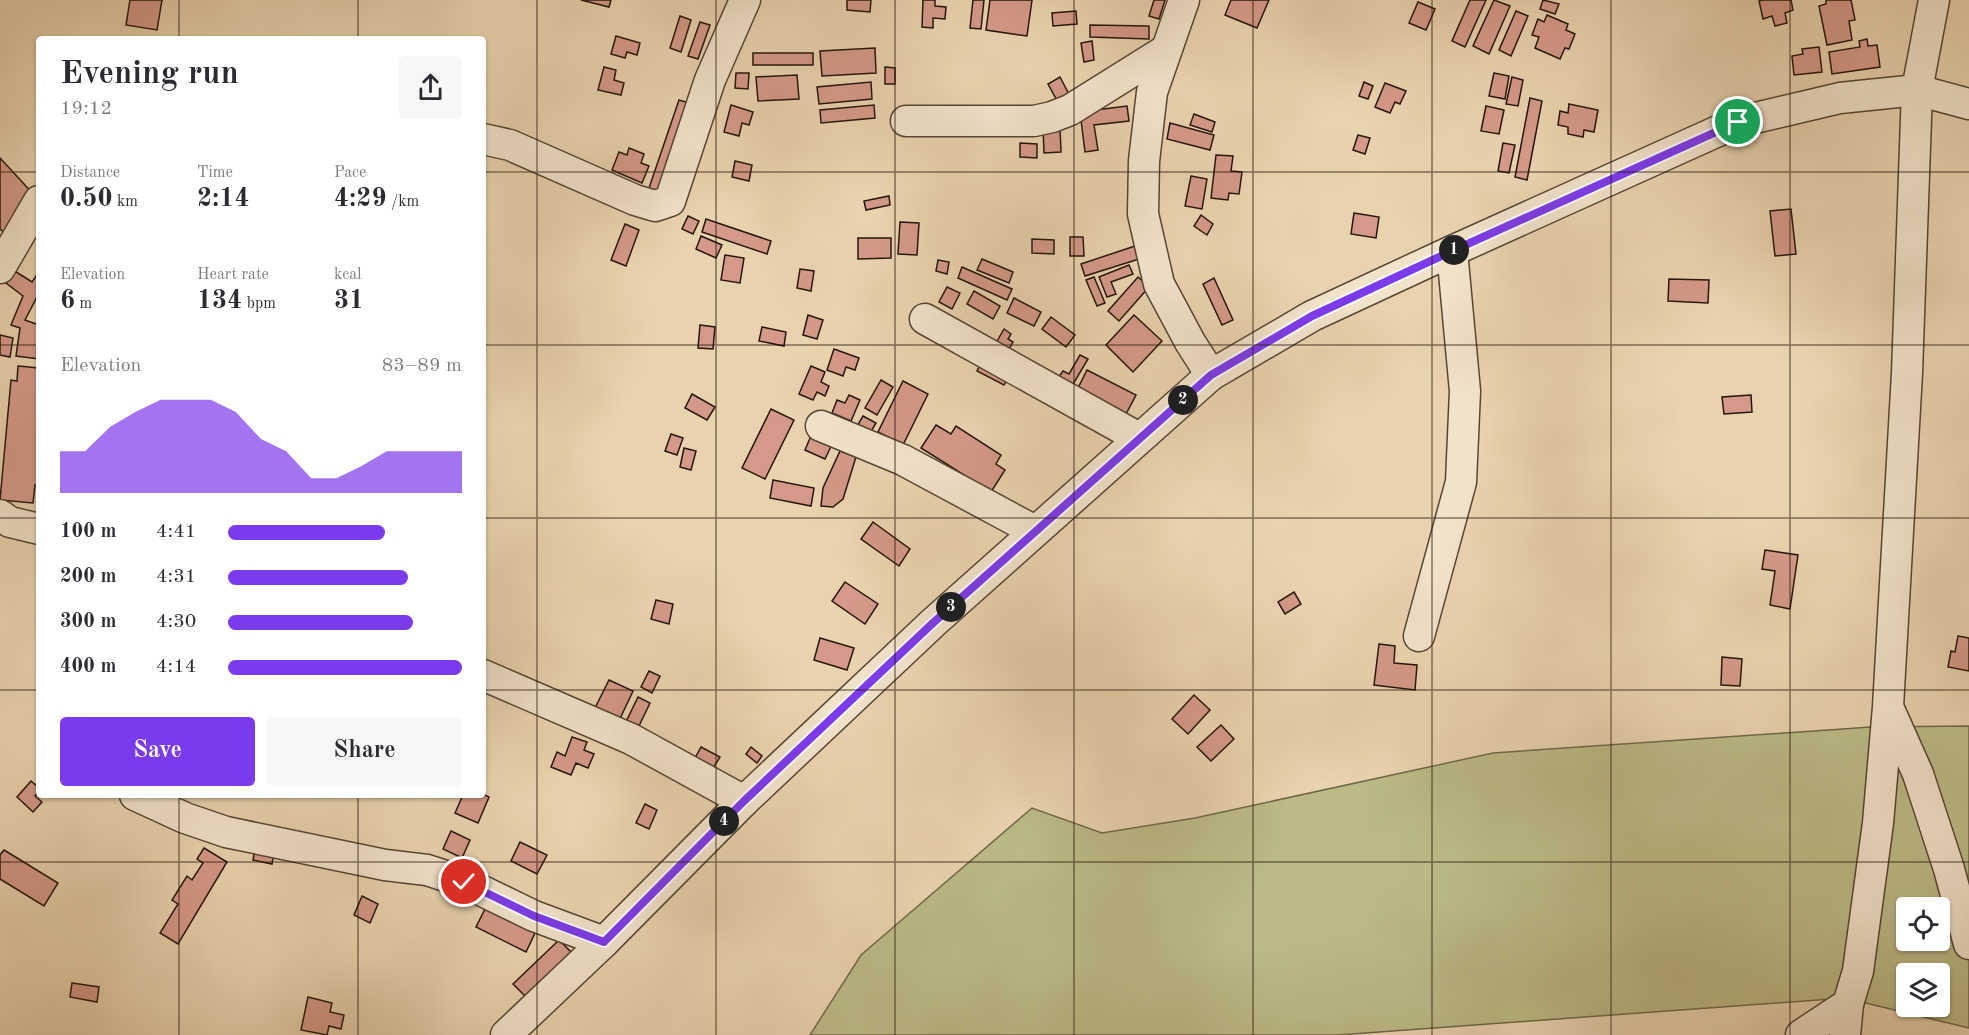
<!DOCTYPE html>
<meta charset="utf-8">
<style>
body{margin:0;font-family:"Old Standard TT",serif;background:#f7f7f7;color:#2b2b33;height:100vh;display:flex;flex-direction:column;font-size:22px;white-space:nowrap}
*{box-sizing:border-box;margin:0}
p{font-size:20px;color:#7c7c81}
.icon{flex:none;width:33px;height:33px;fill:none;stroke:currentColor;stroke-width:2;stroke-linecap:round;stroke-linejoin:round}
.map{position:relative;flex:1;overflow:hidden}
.details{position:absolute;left:36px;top:36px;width:450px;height:762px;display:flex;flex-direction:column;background:#fff;border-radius:6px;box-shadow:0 2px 4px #0004}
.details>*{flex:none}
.fabs{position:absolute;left:1896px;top:897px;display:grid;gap:12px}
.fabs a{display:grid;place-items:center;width:54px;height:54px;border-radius:6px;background:#fff;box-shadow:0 2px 4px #0004;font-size:30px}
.pin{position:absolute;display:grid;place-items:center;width:51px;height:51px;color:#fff;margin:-26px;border:3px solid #fff;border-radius:50%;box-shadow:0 2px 6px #0007}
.km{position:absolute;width:30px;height:30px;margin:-15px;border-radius:50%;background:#222;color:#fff;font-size:16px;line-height:30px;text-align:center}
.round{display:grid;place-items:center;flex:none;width:63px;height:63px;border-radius:6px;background:#f7f7f7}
.summary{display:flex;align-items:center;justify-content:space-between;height:102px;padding:0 24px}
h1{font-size:33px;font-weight:800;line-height:45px}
.stats{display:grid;grid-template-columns:repeat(3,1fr);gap:9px;height:102px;padding:6px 24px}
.stats div{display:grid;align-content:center}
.stats b{font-size:26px;font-weight:800}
.stats small{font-size:16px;font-weight:400}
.stats p{font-size:16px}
.chart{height:168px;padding:12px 24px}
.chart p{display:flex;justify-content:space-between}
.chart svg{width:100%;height:108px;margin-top:6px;fill:#7c3aed;opacity:.7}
.primary-button{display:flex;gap:12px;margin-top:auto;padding:12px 24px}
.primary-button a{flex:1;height:69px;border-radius:6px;background:#7c3aed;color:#fff;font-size:24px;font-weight:800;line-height:69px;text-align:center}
.primary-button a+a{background:#f7f7f7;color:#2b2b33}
ul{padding:0 24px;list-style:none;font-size:20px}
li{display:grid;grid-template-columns:96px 72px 1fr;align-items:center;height:45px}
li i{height:15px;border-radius:8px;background:#7c3aed}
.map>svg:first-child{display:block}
.green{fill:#bbba87;stroke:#706849;stroke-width:1.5;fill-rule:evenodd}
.building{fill:#d49988;stroke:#25160b;stroke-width:1.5}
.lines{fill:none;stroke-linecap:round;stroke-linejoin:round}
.minor-casing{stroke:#564534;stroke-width:33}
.minor{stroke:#f1e2ca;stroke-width:30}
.route-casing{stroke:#fff;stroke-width:12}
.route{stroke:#7c3aed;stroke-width:8}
.grid{fill:none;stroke:#25160b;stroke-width:1.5;stroke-opacity:0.55}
</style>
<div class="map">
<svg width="1969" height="1035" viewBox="0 0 1969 1035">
<rect width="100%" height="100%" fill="#e9d2ae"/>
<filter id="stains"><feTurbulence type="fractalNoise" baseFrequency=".00333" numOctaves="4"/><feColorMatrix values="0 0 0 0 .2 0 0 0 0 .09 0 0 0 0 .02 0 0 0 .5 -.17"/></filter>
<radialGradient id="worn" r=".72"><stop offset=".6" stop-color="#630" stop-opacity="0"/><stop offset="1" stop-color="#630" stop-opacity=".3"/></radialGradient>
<path class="green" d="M 1969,726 L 1969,1028 L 1845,998 L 1338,1035 L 810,1035 L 861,955 L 1032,808 L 1102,833 L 1195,818 L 1493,753 L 1871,727 ZM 1906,908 L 1940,908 L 1940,940 L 1906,940 ZM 1906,974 L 1940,974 L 1940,1006 L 1906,1006 Z"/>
<g class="building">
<polygon points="130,0 162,0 157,30 126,25"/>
<polygon points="581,0 611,0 609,7"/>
<polygon points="847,0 871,0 870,12 847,10"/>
<polygon points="923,0 935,0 935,6 946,7 945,19 933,18 933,28 922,27"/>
<polygon points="973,0 984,0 981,29 970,28"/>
<polygon points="990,0 1032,0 1027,36 986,30"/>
<polygon points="1154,0 1165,0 1159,19 1149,16"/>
<polygon points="1231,0 1269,0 1257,28 1225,15"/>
<polygon points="1470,0 1486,0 1465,47 1452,41"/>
<polygon points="1494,0 1510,6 1489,54 1473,46"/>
<polygon points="1543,0 1559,4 1555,14 1540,9"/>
<polygon points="1763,0 1791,0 1793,10 1785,13 1787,23 1775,26 1772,16 1763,19 1759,1"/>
<polygon points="1826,0 1851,0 1855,20 1849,21 1852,40 1827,45 1819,6 1826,4"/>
<polygon points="1418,2 1435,9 1426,30 1409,23"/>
<polygon points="1076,11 1077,24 1053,26 1052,13"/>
<polygon points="1516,11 1528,16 1511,56 1499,50"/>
<polygon points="1547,15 1568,24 1566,30 1575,34 1569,49 1565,48 1560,59 1535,48 1539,37 1532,35 1538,19 1544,22"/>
<polygon points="680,16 691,20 681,52 670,48"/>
<polygon points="700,22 710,25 698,59 688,56"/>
<polygon points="1090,25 1149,26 1149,39 1090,37"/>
<polygon points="616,36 640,43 637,55 627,52 625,58 611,54"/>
<polygon points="1867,39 1868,46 1877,45 1880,67 1832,74 1829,52 1860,47 1859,41"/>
<polygon points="1092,41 1094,60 1084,62 1081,43"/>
<polygon points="1819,47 1822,72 1794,75 1792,56 1803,54 1802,49"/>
<polygon points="875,48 876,73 822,76 820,51"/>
<rect x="753" y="53" width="60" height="12"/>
<polygon points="604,67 616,70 614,80 624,83 621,95 598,90"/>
<polygon points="885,67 895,68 895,84 885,84"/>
<polygon points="736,73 749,73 748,89 735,88"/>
<polygon points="1494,73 1509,76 1505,99 1489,96"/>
<polygon points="797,75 799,99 758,101 756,77"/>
<polygon points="1060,77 1072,100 1060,106 1048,84"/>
<polygon points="1512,77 1523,80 1518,106 1506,104"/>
<polygon points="871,82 872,99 819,104 817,87"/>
<polygon points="1364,82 1373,86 1368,99 1359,96"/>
<polygon points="1385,83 1406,91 1400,104 1395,102 1390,113 1375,107"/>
<polygon points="1530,98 1542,101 1527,180 1515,177"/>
<polygon points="679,100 692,104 662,193 649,188"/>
<polygon points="1569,104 1598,110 1594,132 1584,130 1583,137 1568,134 1568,127 1558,125 1560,111 1568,113"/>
<polygon points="731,105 753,112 749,125 742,123 739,136 724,132"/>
<polygon points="874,105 875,118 821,123 820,110"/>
<polygon points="1127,106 1129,121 1094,125 1098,150 1085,152 1080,112"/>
<polygon points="1486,106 1504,110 1499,134 1481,131"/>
<polygon points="1194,114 1215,122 1212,132 1190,125"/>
<polygon points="1170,123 1214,135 1210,150 1167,139"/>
<polygon points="1043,127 1060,127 1061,152 1044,153"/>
<polygon points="1358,135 1370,138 1365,154 1353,150"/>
<polygon points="1020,143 1037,144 1037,158 1020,157"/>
<polygon points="1503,143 1515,145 1509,173 1498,171"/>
<polygon points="629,148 644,154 641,163 649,166 642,183 612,170 619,152 627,155"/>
<polygon points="1216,155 1233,156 1231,171 1242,172 1239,194 1229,193 1228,200 1211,198"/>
<polygon points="0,158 37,198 8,236 0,229"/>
<polygon points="735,161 752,165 749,181 732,177"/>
<polygon points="1191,176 1207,179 1202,209 1185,206"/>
<polygon points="889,196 890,205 866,210 864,201"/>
<polygon points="1791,209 1796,254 1775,256 1770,211"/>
<polygon points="1354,213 1379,217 1376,238 1351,234"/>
<polygon points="1201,215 1213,224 1207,235 1194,226"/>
<polygon points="688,216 699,221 693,234 682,229"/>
<polygon points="706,219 771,241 767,254 702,232"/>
<polygon points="900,222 919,223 917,255 898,254"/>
<polygon points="625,224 639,230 626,266 611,260"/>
<polygon points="701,236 722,245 716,258 696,249"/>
<polygon points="1070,237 1083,237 1084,256 1070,256"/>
<polygon points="858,238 891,238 891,258 858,259"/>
<polygon points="1032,239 1054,240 1054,254 1032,253"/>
<polygon points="1135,246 1139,259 1085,276 1081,264"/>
<polygon points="725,255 744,258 740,283 721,280"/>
<polygon points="982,259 1013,272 1009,283 977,270"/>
<polygon points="938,260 949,262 947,274 936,271"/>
<polygon points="1129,265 1133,274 1111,282 1116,294 1107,297 1099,277"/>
<polygon points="962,267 1012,289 1007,300 958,278"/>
<polygon points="800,269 814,271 811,291 797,288"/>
<polygon points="13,270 32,282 39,272 39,293 25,320 39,325 39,359 16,356 20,328 11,325 23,296 6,283"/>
<polygon points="1094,277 1105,303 1097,306 1086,280"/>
<polygon points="1138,277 1149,287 1119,321 1108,311"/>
<polygon points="1214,278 1233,320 1222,325 1203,284"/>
<polygon points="1669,279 1709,280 1708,303 1668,301"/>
<polygon points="947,287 960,293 952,309 939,302"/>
<polygon points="974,291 1000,306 993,319 967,304"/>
<polygon points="1014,298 1041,312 1034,326 1007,313"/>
<polygon points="808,315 823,320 817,339 803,335"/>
<polygon points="1134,315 1162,341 1133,372 1106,345"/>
<polygon points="1051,317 1075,335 1066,347 1042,329"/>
<polygon points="700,325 715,327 713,349 698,348"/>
<polygon points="762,327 786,332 784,346 759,341"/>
<polygon points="1004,329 1011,334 1008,339 1013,342 1008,351 996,343"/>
<polygon points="0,335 13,338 10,357 0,355"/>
<polygon points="834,349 859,358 855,370 846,367 843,376 827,370"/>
<polygon points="1080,355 1088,359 1072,386 1058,378 1063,371 1069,374"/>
<polygon points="982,361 1009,376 1004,385 977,371"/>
<polygon points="18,366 39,368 39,485 35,485 33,503 0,500 11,380 17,381"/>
<polygon points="811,366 825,372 821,382 829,386 825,396 817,392 813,400 799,394"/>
<polygon points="1087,370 1136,395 1126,414 1077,390"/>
<polygon points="881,380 893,387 877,415 865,408"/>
<polygon points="903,381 928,394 903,445 878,432"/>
<polygon points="692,394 715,407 707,420 685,408"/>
<polygon points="849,395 860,400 851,421 832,413 837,400 845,403"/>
<polygon points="1751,395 1752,412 1724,414 1722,397"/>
<polygon points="771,409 794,420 765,479 742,468"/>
<polygon points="863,416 876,423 869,435 856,428"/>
<polygon points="936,425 951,434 956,426 1001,455 996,464 1005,470 991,492 921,448"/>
<polygon points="813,431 834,440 825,459 805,450"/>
<polygon points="671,434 683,438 677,455 665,451"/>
<polygon points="684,448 696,451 691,470 680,467"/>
<polygon points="840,451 856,457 843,499 833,507 821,506 823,488"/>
<polygon points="773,480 814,488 811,506 770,498"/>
<polygon points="873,522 910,549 899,566 861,539"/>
<polygon points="1765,550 1798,555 1790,609 1770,605 1775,571 1762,569"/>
<polygon points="845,582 878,604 865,624 832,601"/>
<polygon points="1294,592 1301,604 1285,614 1278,602"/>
<polygon points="656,600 673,604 669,624 651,619"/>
<polygon points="1958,636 1969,638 1969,671 1948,667 1951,651 1955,652"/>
<polygon points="820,638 854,648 847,670 814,660"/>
<polygon points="1379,644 1395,646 1394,663 1417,665 1415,690 1374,685"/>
<polygon points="1722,657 1742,659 1740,686 1721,685"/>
<polygon points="649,671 660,676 652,693 641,687"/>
<polygon points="609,680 633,691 617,725 593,712"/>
<polygon points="1194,695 1210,710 1188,734 1172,719"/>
<polygon points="638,697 650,703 636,732 624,726"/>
<polygon points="1221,725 1234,739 1211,761 1197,747"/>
<polygon points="572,737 587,742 584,750 594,754 588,768 576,763 571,775 551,767 557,752 565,756"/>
<polygon points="701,747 720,757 712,770 694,760"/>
<polygon points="751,747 762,756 757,763 746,754"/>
<polygon points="31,781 39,788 39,791 35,796 42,802 33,812 17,797"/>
<polygon points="483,794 489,797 478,823 455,813 463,795"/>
<polygon points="645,804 657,810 649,829 636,823"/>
<polygon points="451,831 470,840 462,858 443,849"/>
<polygon points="520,842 547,855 537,874 511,861"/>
<polygon points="204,848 227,862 178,944 160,933 178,904 172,900 187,876 192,880 203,863 197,859"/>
<polygon points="255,849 274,853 272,864 253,860"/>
<polygon points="4,850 58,883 44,906 0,879 0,855"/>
<polygon points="362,896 378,904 370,923 354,915"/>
<polygon points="485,909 535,933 526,952 476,927"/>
<polygon points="559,940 571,952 526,997 513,984"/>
<polygon points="72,983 99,987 97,1002 70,997"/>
<polygon points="308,997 332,1003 330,1012 344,1015 341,1029 329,1026 327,1035 301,1030"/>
</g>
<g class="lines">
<defs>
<g id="minor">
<polyline points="1184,0 1152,92 1144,161 1143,214 1159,284 1190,342 1211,375"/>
<polyline points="906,121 1034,121 1052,117 1070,110 1166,50"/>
<polyline points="483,139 510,145 635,200 655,206 670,201 710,80 745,0"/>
<polyline points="0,268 39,201"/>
<polyline points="925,319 1139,438"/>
<polyline points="821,426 903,460 1035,531"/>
<polyline points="0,515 10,522 39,529"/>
<polyline points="1419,636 1461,482 1465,391 1452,251"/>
<polyline points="483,675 631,739 744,801"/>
<polyline points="1889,709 1918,774 1949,869 1969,944"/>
<polyline points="135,795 185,818 226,832 385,865 427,870 464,882 534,916 604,942"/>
<polyline points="506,1035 604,942 744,801 934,622 1211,375 1312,316 1452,251 1738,122 1840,98 1917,90 1969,104"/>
<polyline points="1801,1035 1848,1004 1858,971 1878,823 1888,707 1907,373 1917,90 1934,0"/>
<polyline points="1845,1035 1848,1004"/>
</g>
</defs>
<use href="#minor" class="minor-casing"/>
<use href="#minor" class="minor"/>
</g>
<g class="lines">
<defs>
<polyline id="route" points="464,882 534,916 604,942 744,801 934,622 1211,375 1312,316 1452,251 1738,122"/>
</defs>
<use href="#route" class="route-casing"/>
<use href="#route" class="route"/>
</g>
<path class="grid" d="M 179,0 L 179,39M 358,0 L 358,39M 537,0 L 537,1035M 716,0 L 716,1035M 895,0 L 895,1035M 1074,0 L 1074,1035M 1253,0 L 1253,1035M 1432,0 L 1432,1035M 1611,0 L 1611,1035M 1790,0 L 1790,1035M 0,172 L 39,172M 483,172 L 1969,172M 0,345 L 39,345M 483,345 L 1969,345M 0,518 L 39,518M 483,518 L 1969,518M 0,690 L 39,690M 483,690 L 1969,690M 179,795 L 179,1035M 358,795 L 358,1035M 0,862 L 1969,862"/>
<rect width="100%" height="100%" filter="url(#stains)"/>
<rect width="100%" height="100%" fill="url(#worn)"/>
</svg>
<div class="fabs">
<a><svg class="icon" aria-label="locate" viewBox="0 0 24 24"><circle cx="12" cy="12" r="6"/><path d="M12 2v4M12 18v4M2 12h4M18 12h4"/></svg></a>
<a><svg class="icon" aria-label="layers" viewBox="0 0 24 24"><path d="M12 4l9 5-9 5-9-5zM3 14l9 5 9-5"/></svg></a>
</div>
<div class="pin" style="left:1738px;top:122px;background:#1e9e55"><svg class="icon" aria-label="arrive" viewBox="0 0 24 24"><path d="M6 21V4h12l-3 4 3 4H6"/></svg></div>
<div class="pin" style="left:464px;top:882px;background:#d93025"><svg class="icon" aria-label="check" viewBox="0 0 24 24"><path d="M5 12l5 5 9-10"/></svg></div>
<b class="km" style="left:1454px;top:250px">1</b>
<b class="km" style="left:1183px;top:400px">2</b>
<b class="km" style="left:951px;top:607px">3</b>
<b class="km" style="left:724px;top:821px">4</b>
<section class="details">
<div class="summary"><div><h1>Evening run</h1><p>19:12</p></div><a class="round"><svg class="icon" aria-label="share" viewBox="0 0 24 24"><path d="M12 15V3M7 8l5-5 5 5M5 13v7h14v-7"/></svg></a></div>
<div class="stats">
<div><p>Distance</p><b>0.50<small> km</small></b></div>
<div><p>Time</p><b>2:14</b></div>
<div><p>Pace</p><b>4:29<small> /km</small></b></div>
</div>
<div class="stats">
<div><p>Elevation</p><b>6<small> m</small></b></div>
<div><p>Heart rate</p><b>134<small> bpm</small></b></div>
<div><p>kcal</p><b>31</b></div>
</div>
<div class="chart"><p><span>Elevation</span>83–89 m</p>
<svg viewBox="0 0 160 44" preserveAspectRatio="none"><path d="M0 44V27L10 27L20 17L30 11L40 6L50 6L60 6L70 11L80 22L90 27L100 38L110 38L120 33L130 27L140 27L150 27L160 27V44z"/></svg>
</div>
<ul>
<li><b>100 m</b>4:41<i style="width:67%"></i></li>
<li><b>200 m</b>4:31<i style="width:77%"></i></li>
<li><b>300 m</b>4:30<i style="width:79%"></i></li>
<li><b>400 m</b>4:14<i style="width:100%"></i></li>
</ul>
<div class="primary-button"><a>Save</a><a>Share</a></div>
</section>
</div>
